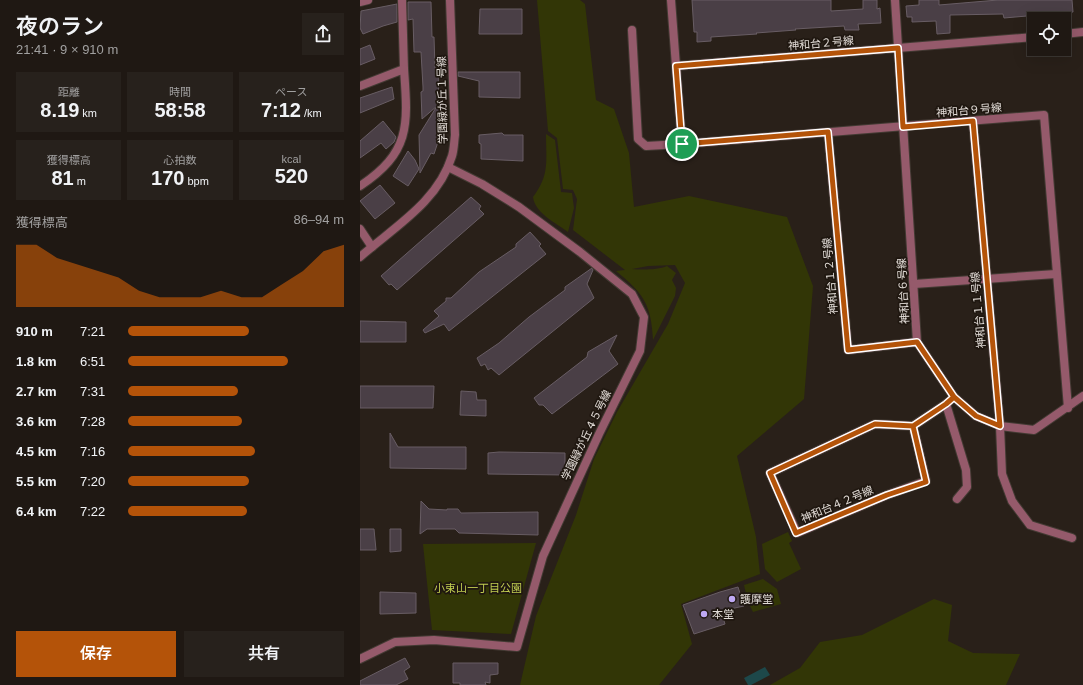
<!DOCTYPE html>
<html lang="ja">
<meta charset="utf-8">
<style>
body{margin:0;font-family:Arial,"Noto Sans JP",sans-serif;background:#27211c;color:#f1f3f6;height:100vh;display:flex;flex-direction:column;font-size:15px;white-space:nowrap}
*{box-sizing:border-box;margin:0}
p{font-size:13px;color:#a1a0a0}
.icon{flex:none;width:22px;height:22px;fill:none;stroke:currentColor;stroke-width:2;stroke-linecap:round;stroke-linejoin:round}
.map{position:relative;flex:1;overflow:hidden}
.sheet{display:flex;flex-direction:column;background:#1f1813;width:360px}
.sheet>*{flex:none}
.buttons{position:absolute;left:667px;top:12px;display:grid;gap:8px}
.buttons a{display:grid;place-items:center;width:44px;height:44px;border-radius:0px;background:#1f1813;box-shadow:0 4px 16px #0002,0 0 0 1px #3c3733;font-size:20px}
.pin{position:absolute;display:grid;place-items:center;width:34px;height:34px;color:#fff;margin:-17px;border:2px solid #fff;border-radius:50%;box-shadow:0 1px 4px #0007}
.round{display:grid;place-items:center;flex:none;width:42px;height:42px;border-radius:0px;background:#27211c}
.headline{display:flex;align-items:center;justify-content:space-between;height:68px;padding:0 16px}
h1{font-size:22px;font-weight:600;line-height:30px}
.stats{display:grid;grid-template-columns:repeat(3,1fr);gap:6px;height:68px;padding:4px 16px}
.stats div{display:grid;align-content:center;border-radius:0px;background:#27211c;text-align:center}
.stats b{font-size:20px;font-weight:600}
.stats small{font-size:11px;font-weight:400}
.stats p{font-size:11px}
.chart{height:112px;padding:8px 16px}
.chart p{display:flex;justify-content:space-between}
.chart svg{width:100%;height:72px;margin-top:4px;fill:#b45309;opacity:.7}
.action{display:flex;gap:8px;margin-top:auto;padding:8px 16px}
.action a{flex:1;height:46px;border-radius:0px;background:#b45309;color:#fff;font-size:16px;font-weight:600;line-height:46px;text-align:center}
.action a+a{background:#27211c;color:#f1f3f6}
ul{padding:0 16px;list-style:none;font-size:13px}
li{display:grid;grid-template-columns:64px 48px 1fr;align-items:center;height:30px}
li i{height:10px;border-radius:5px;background:#b45309}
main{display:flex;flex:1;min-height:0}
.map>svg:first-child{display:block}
.green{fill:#323606}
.water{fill:#1d484a}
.building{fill:#4a3f46;stroke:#685d64}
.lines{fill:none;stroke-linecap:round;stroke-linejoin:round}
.pedestrian-casing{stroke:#433a33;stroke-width:10}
.minor-casing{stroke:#433a33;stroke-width:10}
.tertiary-casing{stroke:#433a33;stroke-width:10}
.pedestrian{stroke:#955a6b;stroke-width:8}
.minor{stroke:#955a6b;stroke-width:8}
.tertiary{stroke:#955a6b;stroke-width:8}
.route-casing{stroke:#fff;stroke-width:8}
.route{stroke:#b45309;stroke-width:5}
.poi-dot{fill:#bfa9f4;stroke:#1f1710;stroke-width:1.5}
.labels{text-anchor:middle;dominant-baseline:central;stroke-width:3.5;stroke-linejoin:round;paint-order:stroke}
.street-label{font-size:11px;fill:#e1dbd6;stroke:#1f1710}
.park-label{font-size:11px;fill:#c1cd50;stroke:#1f1710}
.poi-label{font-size:11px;fill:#e1dbd6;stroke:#1f1710;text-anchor:start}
</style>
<main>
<section class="sheet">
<div class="headline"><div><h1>夜のラン</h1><p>21:41 · 9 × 910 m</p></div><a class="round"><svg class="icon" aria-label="share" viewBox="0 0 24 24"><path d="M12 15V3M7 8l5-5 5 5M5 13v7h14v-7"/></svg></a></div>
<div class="stats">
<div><p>距離</p><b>8.19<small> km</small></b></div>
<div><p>時間</p><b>58:58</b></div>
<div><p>ペース</p><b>7:12<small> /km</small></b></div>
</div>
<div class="stats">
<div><p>獲得標高</p><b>81<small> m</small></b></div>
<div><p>心拍数</p><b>170<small> bpm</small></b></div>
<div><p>kcal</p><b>520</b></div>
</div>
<div class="chart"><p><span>獲得標高</span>86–94 m</p>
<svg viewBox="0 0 160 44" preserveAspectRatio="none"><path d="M0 44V6L10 6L20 14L30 18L40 22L50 26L60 34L70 38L80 38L90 38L100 34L110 38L120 38L130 30L140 22L150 10L160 6V44z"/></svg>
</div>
<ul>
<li><b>910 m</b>7:21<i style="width:56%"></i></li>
<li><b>1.8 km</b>6:51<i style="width:74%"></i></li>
<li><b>2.7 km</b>7:31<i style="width:51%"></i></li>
<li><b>3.6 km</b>7:28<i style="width:53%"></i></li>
<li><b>4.5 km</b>7:16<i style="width:59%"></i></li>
<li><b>5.5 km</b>7:20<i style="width:56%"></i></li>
<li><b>6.4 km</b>7:22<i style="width:55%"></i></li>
</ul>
<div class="action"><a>保存</a><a>共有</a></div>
</section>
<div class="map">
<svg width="723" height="685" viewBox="0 0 723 685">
<rect width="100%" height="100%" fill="#292019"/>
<g class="green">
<path d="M 177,0 L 220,0 L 225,4 L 236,100 L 254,109 L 269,153 L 274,207 L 329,196 L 427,217 L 453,286 L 444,399 L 377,456 L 396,537 L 400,574 L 321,604 L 332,644 L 299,685 L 160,685 L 176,616 L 216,515 L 234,459 L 257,412 L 308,324 L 325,283 L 315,265 L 288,266 L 272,269 C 281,270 298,270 307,266 L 316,273 L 312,280 L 316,288 L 315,296 L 293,340 C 291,304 284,294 256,271 L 265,270 L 213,230 L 217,199 L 213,190 L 203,189 L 197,138 L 188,131 Z"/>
<path d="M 186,134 L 195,140 L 201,192 L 212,193 L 214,208 L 208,232 C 196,223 175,213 173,197 C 190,175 186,160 186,134 Z"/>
<polygon points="428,532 432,541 429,543 441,569 417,582 405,569 402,544"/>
<polygon points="176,543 151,634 72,630 63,544"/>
<polygon points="403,579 417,589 421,604 393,612 388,602 384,585"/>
<polygon points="574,599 592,605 588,641 613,653 660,654 646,685 410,685 440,668 460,642 502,635"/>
</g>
<polygon class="water" points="405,667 410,675 391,685 388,685 384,678"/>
<g class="building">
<polygon points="332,0 471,0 471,11 503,9 503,0 517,0 517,9 520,8 521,23 498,24 499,30 485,30 484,26 435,29 436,30 396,33 397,34 351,37 351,41 337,42 337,32 334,32"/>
<polygon points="559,0 579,0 579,5 638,0 712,0 713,12 644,18 643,14 590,15 590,33 577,34 576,21 552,22 552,17 547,17 546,6 559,5"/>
<polygon points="48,2 71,2 72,37 74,37 75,68 78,68 79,103 81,100 78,142 74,154 71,153 60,173 59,135 77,106 62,119 61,92 63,91 63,87 61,52 54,52 53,19 48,20"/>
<polygon points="37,4 37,22 23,26 3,34 0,28 1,11"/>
<polygon points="120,9 162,9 162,34 119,34"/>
<polygon points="10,45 15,59 0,65 0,49"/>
<polygon points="98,72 160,72 160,98 119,97 119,81 98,76"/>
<polygon points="32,87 34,99 0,113 0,98"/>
<polygon points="23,121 36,137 34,142 26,149 21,143 0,158 0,141"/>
<polygon points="142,133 144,135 163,135 163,161 121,159 121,144 119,143 119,135"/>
<polygon points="48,151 55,160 59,169 48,186 33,176"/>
<polygon points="20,185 35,203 15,219 0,201"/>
<polygon points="111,197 121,206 119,209 124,214 37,290 31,284 29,285 21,276"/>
<polygon points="170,232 181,244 179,246 186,254 89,331 84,324 65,333 63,330 79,316 74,311 86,301 86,298 91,298 119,272 156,247 156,244"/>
<polygon points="232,268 233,270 227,284 234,298 139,375 131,368 128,370 125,364 121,366 117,358 139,343 169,317 205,290 205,287"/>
<polygon points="0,321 46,322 46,342 0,342"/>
<polygon points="257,335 249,351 258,364 192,414 183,405 179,405 174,398 227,357 228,352"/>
<polygon points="0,386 74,386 73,408 0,408"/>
<polygon points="101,391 116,392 117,400 126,400 126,416 100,415"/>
<polygon points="30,433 38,447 106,447 106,469 30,468"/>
<polygon points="139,452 205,453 205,475 128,474 128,453"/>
<polygon points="61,501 69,509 87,510 87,509 98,509 101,513 178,512 178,535 99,533 95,529 67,529 60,534"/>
<polygon points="0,529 14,529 16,550 0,550"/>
<polygon points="30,529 41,529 41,551 30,552"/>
<polygon points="378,587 384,606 361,611 365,624 334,634 323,605 360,592"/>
<polygon points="20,592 56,593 56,613 20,614"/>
<polygon points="45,658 50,667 44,671 48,679 36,685 0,685 0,681"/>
<polygon points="93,663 138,663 138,674 130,675 130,683 125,682 126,685 100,685 100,683 93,683"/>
</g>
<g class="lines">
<defs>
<polyline id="pedestrian" points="42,0 44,69"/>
<g id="minor">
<polyline points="535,0 557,342 594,397 616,416 640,426 674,430 723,396"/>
<polyline points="0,2 8,0"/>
<polyline points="272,30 278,139 286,146 322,144"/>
<polyline points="316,66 322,144 684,115 708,408"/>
<path d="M 0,86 L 44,69 C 48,125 51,152 0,186"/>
<polyline points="613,121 640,426 642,474 652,501 670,525 712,538"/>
<polyline points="468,132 488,350 557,342"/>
<polyline points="0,229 12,247"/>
<polyline points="554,284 696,274"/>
<polyline points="586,404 606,470 607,487 597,499"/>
<polyline points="553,426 515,424 410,473 437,533 527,495 566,481 553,426 586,404 594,397"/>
<polyline points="0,659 35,642 74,640 157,647 183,556 239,434 280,351 284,317 272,294 220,252 159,207 122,184 88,167"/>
</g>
<g id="tertiary">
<polyline points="311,0 316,66 674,37"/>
<polyline points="704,34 723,32"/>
<path d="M 0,257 C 34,227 78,202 92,156 C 94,150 94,142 95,135 L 90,0"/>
</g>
</defs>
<use href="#pedestrian" class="pedestrian-casing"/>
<use href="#minor" class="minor-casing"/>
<use href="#tertiary" class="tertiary-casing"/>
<use href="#pedestrian" class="pedestrian"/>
<use href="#minor" class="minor"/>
<use href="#tertiary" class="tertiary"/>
</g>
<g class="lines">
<defs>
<polyline id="route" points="322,144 468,132 488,350 557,342 594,397 586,404 553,426 566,482 527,495 436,533 410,473 515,424 553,426 586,404 594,397 616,416 640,426 613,121 543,127 538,48 316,66 322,144"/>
</defs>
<use href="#route" class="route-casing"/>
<use href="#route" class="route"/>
</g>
<g class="poi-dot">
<circle cx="372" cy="599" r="4"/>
<circle cx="344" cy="614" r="4"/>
</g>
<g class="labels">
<g class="street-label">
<text transform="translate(461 43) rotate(-5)">神和台２号線</text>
<text transform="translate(82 100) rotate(-91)">学園緑が丘１号線</text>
<text transform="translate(609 110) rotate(-5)">神和台９号線</text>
<text transform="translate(470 276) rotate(-95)">神和台１２号線</text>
<text transform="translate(543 291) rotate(-93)">神和台６号線</text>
<text transform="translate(618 310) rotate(-95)">神和台１１号線</text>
<text transform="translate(226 435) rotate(-64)">学園緑が丘４５号線</text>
<text transform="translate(477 504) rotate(-23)">神和台４２号線</text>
</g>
<g class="park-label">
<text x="118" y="588">小束山一丁目公園</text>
</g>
<g class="poi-label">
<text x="380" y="599">護摩堂</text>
<text x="352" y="614">本堂</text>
</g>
</g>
</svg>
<div class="buttons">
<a><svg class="icon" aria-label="locate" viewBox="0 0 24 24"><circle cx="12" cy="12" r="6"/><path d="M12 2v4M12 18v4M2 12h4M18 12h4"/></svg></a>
</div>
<div class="pin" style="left:322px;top:144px;background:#1e9e55"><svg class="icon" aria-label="arrive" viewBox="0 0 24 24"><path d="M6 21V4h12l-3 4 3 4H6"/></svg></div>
</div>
</main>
